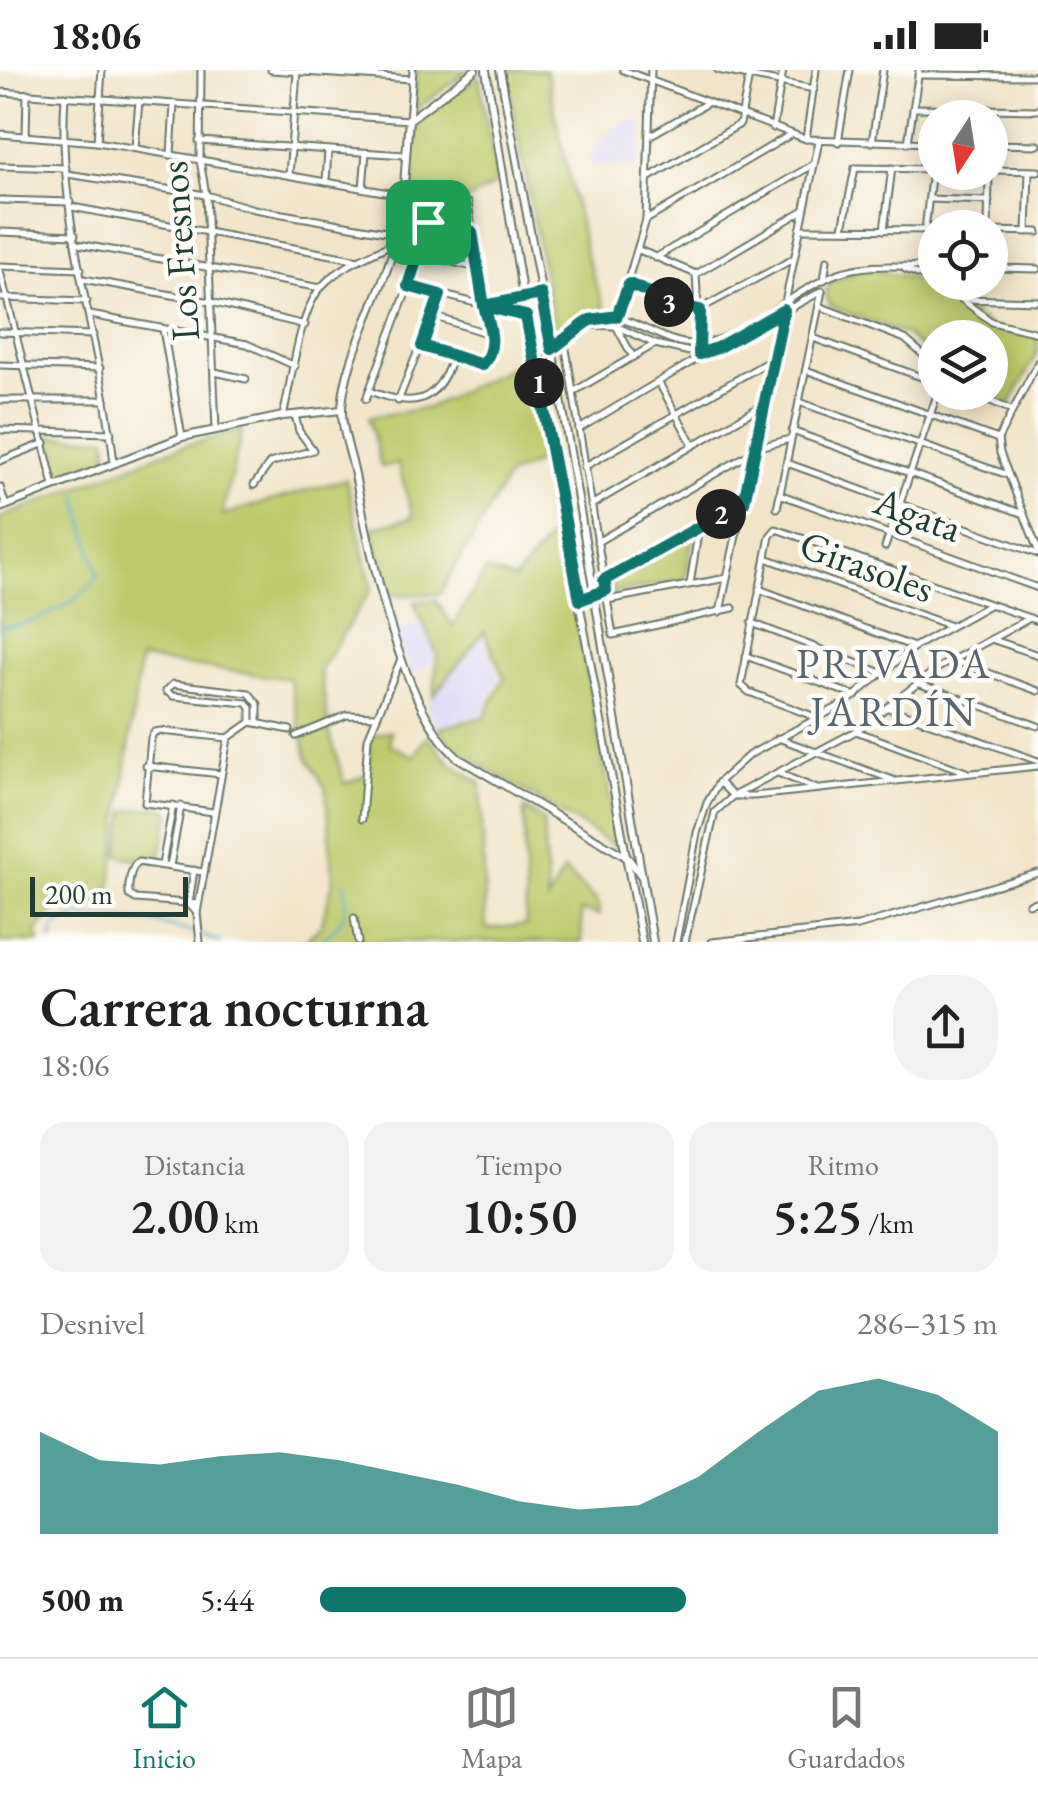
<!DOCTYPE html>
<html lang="es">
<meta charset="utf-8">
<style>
body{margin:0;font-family:"EB Garamond",serif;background:#f2f2f2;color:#222;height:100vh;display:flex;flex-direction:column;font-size:38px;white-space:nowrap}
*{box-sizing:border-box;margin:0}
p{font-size:32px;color:#767676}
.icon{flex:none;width:55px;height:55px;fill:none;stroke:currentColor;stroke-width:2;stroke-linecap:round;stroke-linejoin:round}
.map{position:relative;height:872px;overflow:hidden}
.panel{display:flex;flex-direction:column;background:#fff;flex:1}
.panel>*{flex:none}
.needle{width:65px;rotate:192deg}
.controls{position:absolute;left:918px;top:30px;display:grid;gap:20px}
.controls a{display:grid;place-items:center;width:90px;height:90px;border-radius:50%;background:#fff;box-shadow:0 5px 25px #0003;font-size:50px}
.scale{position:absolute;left:30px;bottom:25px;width:158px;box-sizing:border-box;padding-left:10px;border:5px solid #1f3d34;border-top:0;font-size:28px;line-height:35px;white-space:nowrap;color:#1f3d34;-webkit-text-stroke:8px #fdfcf7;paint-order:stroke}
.pin{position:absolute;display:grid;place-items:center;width:85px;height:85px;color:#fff;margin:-42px;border-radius:20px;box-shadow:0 5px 15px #0006}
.km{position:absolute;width:50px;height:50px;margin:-25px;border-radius:50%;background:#222;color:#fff;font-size:28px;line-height:50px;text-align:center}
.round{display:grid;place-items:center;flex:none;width:105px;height:105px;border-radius:40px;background:#f2f2f2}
.overview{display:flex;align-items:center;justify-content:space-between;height:170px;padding:0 40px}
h1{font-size:55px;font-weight:600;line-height:75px}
.stats{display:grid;grid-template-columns:repeat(3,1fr);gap:15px;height:170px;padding:10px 40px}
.stats div{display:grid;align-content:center;border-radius:25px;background:#f2f2f2;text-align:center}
.stats b{font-size:50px;font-weight:600}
.stats small{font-size:28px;font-weight:400}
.stats p{font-size:28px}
.chart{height:280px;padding:20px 40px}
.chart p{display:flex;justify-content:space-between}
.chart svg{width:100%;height:180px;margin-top:10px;fill:#0f766e;opacity:.7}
ul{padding:0 40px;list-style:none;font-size:32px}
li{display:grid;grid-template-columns:160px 120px 1fr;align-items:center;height:75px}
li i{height:25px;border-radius:12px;background:#0f766e}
.status{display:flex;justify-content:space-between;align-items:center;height:70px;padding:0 50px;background:#fff;direction:ltr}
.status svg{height:28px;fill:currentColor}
.menu{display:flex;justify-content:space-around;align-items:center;height:140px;border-top:2px solid #e0e0e0;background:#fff;font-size:28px;color:#767676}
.menu a{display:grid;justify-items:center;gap:5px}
.menu .current{color:#0f766e}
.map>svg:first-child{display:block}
.built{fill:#dbd6f7}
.green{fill:#bdc96b;stroke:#6e8350;stroke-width:2.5}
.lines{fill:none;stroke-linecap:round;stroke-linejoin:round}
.stream{stroke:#44abc4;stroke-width:2.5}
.minor-casing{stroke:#697768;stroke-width:9}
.tertiary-casing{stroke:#697768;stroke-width:10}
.minor{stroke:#fff;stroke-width:5}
.tertiary{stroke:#fff;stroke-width:6}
.route-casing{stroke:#fff;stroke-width:20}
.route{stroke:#0f766e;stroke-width:12}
.labels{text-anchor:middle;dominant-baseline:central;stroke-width:9;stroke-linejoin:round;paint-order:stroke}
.street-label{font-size:40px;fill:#1f3d34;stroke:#fdfcf7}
.neighbourhood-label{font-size:42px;letter-spacing:2.5px;fill:#58666f;stroke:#fdfcf7}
</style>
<div class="status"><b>18:06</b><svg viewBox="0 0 49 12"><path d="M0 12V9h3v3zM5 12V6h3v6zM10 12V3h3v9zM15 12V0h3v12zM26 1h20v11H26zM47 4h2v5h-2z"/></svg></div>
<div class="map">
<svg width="1038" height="872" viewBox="0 0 1038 872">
<rect width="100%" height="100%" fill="#fdfcf7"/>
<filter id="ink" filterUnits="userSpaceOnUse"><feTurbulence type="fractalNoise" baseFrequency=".01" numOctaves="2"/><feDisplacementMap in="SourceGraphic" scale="20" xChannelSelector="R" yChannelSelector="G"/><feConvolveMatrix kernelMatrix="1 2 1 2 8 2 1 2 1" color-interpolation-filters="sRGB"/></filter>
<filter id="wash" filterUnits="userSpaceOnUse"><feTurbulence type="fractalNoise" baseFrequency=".0048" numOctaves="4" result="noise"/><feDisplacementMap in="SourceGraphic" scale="40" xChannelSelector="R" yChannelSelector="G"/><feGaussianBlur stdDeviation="2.25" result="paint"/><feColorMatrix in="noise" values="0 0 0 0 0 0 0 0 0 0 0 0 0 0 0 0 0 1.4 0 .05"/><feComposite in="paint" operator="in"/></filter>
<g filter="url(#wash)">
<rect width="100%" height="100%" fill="#f2e4c8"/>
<g class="built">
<polygon points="641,49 640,94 591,96 593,80 607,63 619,54"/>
<polygon points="422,552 435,587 423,599 411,605 395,561"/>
<polygon points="483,568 499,608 482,644 437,657 427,635"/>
</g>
<g class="green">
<polygon points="417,0 469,0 414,41"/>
<polygon points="506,0 546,0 587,189 605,239 554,261"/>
<polygon points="479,6 497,113 450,140 410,130 416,52"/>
<polygon points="869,199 926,211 993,259 1038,267 1038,281 1010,335 978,323 990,322 990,268 935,268 935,290 906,265 830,236 825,222 834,210"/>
<polygon points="526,289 547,388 508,406 440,524 387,525 372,458 413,447 398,394 381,397 369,347 428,338"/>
<polygon points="242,360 222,445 346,409 372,518 320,600 330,665 345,714 369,703 370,666 391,661 390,675 414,686 427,666 451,694 481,713 486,859 526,855 524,739 543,750 548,831 564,800 598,832 599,845 581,841 582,872 304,872 321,856 333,812 326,719 307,687 289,609 140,589 109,834 56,838 36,862 40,872 0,872 0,448 170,380"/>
<polygon points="49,366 107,368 108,390 60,409"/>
<polygon points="559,456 620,779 453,678 439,658 484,647 504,608 484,562 434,625 437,585 414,532 436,530 453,556 486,500 514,510"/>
<polygon points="694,462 685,509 612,524 611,510"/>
<polygon points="159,737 167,739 170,744 159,792 118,786 126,741"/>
</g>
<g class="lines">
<g class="stream">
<path d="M 0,557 C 32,556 81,534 98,505 L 77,425"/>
<polyline points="203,866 220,872"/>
<polyline points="52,872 53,860 62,851 80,846 157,853 195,863"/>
<path d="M 320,872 C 343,850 351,844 344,812"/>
</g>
</g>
</g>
<g filter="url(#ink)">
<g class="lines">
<defs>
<g id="minor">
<polyline points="201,0 200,90 206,125 216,359"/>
<polyline points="271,0 412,9"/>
<polyline points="623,0 806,69 935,73"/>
<polyline points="718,0 814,19"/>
<polyline points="918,5 1038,6"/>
<polyline points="0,22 409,50 413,0"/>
<path d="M 65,26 C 56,149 101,271 114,393"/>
<polyline points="913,38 1038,40"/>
<polyline points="773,58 783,0"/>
<polyline points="0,64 97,72 401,125"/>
<polyline points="26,65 27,23"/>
<polyline points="649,66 707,33"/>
<polyline points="806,69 816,0"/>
<polyline points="199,71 405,85"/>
<polyline points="97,72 102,0"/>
<polyline points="838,72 850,0"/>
<polyline points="872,72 883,0"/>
<polyline points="908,73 919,0"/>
<polyline points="990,74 1038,75"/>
<polyline points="135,78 139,31"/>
<polyline points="171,85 174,34"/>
<polyline points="0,96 66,98"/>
<polyline points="990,100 1038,101"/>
<polyline points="67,104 206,125 254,139 397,164"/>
<polyline points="289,105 297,2"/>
<polyline points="648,108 740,54 750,0"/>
<polyline points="326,112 328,80"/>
<polyline points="363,118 366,83"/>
<polyline points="929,129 989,131"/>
<polyline points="0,130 70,132"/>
<polyline points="72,137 359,190"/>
<polyline points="418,149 471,162"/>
<polyline points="646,150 790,65"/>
<polyline points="843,158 855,98 935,99"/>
<polyline points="988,158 989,102"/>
<polyline points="800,159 935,160"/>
<polyline points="884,160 892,98"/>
<polyline points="925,160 932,99"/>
<polyline points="990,161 1038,162"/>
<polyline points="0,162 75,165"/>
<polyline points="1027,162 1029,101"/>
<polyline points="78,174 321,218"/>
<polyline points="639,180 696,204"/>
<polyline points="419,184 477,198"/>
<polyline points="655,188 814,94"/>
<polyline points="0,196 81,199"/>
<polyline points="990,198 1038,199"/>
<polyline points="905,199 935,211"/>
<polyline points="0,201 54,416"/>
<polyline points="696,204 804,140"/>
<polyline points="83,209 211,232 305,255"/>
<polyline points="824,210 827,190"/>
<polyline points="938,212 992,252 1038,263"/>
<polyline points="629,214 677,235 700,239 793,189"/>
<polyline points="409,216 526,246"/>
<polyline points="0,228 87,231"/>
<polyline points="964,229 1038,231"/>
<polyline points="819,236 905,269 935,295"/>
<polyline points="491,237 524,226 541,224"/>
<polyline points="90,245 247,274 295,296"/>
<polyline points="433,246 492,265"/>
<polyline points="584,255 616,256 655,274 699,284 728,272 822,221"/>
<polyline points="163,259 182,367"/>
<polyline points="0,262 93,265"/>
<polyline points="564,267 613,565 733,538"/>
<polyline points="813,268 935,312"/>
<polyline points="422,276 477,296 486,292 492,265 484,236 468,133"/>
<polyline points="633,287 616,256 617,246 646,150 651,0"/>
<polyline points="1038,292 998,369 1000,383 1038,480"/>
<polyline points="0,295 100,298"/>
<polyline points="806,300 998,369"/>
<polyline points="215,302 246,309"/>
<path d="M 539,309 C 546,282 565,258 592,249 C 628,237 661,278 701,274 C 743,269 794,220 836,204 C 867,192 903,197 935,197"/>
<polyline points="659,313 693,375"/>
<path d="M 369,321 C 414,337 435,336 453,287"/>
<polyline points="573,322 655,274"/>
<polyline points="970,322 1011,340"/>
<polyline points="366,329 412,207 427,153"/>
<polyline points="0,330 105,330"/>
<polyline points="398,331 440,225"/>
<polyline points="799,332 1008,405"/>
<path d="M 283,346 C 292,310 298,245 321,217 C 340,196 371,184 396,172"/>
<polyline points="579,359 695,290 700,274 696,204"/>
<polyline points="0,360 111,363"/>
<polyline points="792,361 1024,444"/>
<polyline points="0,391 45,373"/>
<polyline points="787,393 1038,484"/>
<polyline points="584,397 771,290"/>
<polyline points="254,415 270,393 313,380 299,361 295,345"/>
<polyline points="0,417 6,436"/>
<polyline points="779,424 1038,518"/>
<polyline points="591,435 761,336"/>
<polyline points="777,438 822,221"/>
<polyline points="597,472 763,376 790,369"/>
<polyline points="885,477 938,322"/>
<polyline points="766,488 948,555"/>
<polyline points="604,510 744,432"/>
<polyline points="690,514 699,457"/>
<polyline points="759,519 914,577"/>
<polyline points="580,530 605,520"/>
<polyline points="607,530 727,508"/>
<polyline points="720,542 819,71"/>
<polyline points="752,553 882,603"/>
<polyline points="994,570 1038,585"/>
<polyline points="746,586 856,626"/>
<polyline points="953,590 1038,621"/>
<polyline points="917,613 1038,656"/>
<polyline points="166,621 173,614 249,623 258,634 258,653"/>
<polyline points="166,621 173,626 247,633 251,638 251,652"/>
<polyline points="888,638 1038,691"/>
<polyline points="818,648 749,622 741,615 770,466 776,459 1038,551"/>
<polyline points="856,661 966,702"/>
<polyline points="296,666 347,645 377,646"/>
<polyline points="228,668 251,652 290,660"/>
<polyline points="778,668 893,710"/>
<polyline points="146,696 221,704"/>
<polyline points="778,703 817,719"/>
<polyline points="719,712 733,726 754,726 1038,696"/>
<polyline points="213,742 145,733 151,668 154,662 161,661 228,668"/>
<polyline points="362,749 368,668 401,589"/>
<polyline points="162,795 173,735"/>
<polyline points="170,796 181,736"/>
<polyline points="194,800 189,834 197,843"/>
<path d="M 198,834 L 136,829 L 129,825 C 128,815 130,798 138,792 L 203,802"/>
<polyline points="1029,834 1038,831"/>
<polyline points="354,848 358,872"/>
<polyline points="200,872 197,843 228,668"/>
<polyline points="676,872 697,763 707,733 719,712 749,685 847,632 914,577 989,535"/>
<polyline points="685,872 715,742 733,726 856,661 938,598 1030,548"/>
<polyline points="712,872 858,856 1038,803"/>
</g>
<g id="tertiary">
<path d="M 475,0 L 409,50 C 405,89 405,133 396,171 C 383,222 344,289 342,338 C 341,359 351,384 355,405 C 370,480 400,637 458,688 L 628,788 L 642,807"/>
<polyline points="486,0 526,246 642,872"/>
<polyline points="500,0 558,311 653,872"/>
<polyline points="0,438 182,367 283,346 342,340"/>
</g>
</defs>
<use href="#minor" class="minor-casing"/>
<use href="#tertiary" class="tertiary-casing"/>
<use href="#minor" class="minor"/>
<use href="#tertiary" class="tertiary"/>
</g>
</g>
<g class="lines" filter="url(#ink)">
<defs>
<path id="route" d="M 428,152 L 408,216 L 440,225 L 422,276 L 482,295 C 498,277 490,257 484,236 L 526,246 L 580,530 L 606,520 L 604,510 L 744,432 L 784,240 L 717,278 L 699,284 L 700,240 L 677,235 L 629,214 L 617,246 L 590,250 L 552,279 L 541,224 L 484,236 L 472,162 L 428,152"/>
</defs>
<use href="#route" class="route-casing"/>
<use href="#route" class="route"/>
</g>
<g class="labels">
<g class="street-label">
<text transform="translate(179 181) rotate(-94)">Los Fresnos</text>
<text transform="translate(918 444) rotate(20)">Agata</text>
<text transform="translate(867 496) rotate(20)">Girasoles</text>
</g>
<g class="neighbourhood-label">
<text x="894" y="593">PRIVADA<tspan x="894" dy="48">JARDÍN</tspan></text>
</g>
</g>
</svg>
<div class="controls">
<a><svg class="needle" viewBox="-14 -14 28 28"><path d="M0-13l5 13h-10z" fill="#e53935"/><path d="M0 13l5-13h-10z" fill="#767676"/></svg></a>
<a><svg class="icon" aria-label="locate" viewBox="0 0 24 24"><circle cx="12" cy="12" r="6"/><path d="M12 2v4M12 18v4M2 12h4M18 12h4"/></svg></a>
<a><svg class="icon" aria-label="layers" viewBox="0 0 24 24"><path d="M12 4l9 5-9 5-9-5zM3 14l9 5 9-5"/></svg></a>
</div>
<div class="scale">200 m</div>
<div class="pin" style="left:428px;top:152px;background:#1e9e55"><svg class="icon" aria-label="arrive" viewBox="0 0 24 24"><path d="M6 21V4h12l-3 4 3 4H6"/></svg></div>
<b class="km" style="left:539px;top:313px">1</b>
<b class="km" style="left:721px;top:444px">2</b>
<b class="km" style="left:669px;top:232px">3</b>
</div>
<section class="panel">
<div class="overview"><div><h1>Carrera nocturna</h1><p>18:06</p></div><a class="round"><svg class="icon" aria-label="share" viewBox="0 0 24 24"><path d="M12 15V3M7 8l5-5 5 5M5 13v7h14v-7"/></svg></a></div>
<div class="stats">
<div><p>Distancia</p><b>2.00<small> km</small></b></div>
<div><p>Tiempo</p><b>10:50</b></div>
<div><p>Ritmo</p><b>5:25<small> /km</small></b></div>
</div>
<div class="chart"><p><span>Desnivel</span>286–315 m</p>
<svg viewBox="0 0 160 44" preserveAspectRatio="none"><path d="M0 44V19L10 26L20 27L30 25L40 24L50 26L60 29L70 32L80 36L90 38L100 37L110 30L120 19L130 9L140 6L150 10L160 19V44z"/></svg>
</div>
<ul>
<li><b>500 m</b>5:44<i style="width:54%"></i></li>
</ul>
</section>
<nav class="menu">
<a class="current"><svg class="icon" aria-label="home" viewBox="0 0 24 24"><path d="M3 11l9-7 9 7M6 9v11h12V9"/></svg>Inicio</a>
<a><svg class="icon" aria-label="map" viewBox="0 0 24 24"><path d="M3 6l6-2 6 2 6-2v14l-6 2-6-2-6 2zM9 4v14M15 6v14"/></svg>Mapa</a>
<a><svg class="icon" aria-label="saved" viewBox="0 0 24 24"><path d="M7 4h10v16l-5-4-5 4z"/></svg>Guardados</a>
</nav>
